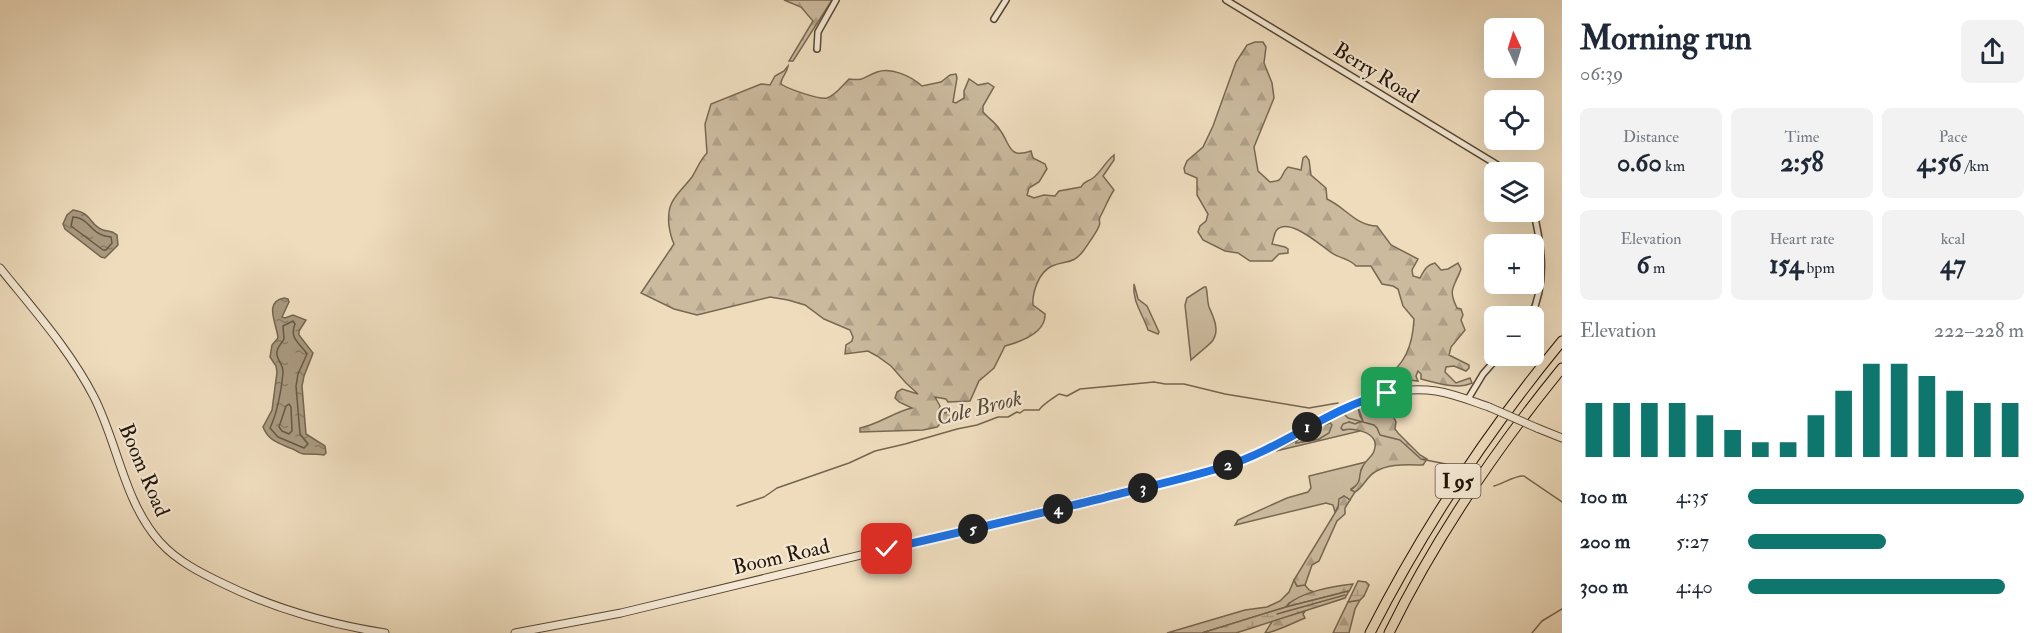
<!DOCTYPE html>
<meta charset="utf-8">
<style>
body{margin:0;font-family:"IM FELL Double Pica",serif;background:#f2f2f3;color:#1f2937;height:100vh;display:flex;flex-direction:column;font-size:22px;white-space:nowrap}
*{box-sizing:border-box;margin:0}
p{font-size:20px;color:#747a83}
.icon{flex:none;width:33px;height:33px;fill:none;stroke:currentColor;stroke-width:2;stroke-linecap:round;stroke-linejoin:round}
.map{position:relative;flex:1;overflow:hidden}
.drawer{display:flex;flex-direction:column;background:#fff;width:480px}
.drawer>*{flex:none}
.needle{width:39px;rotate:356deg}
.fabs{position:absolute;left:1484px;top:18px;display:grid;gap:12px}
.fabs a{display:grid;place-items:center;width:60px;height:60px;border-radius:9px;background:#fff;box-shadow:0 6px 24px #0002;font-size:30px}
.pin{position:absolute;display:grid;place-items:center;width:51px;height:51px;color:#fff;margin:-26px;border-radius:12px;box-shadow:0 3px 9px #0006}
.km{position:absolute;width:30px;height:30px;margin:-15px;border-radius:50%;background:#222;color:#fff;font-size:16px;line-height:30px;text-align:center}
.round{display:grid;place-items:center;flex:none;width:63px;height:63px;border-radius:9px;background:#f2f2f3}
.overview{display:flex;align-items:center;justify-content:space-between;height:102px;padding:0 18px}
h1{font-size:33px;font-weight:800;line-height:45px}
.stats{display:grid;grid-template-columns:repeat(3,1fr);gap:9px;height:102px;padding:6px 18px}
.stats div{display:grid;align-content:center;border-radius:9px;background:#f2f2f3;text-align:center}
.stats b{font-size:26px;font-weight:800}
.stats small{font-size:16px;font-weight:400}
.stats p{font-size:16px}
.chart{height:168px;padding:12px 18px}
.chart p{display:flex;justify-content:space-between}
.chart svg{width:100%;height:108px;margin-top:6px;stroke:#0f766e;stroke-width:6}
ul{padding:0 18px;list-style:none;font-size:20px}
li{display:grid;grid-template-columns:96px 72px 1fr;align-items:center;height:45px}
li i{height:15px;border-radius:8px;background:#0f766e}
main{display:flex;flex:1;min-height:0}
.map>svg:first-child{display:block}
.grass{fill:#cbba9e;stroke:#776852;stroke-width:1.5}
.forest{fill:url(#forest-firs);stroke:#776852;stroke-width:1.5}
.wetland{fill:url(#wetland-marsh);stroke:#776852;stroke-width:1.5}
.water{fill:url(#water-ripples);stroke:#73654f;stroke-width:1.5}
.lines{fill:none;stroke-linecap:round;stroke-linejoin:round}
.shore{stroke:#665843;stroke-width:1.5}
.stream{stroke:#73654f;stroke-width:1.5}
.minor-casing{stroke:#564834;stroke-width:8}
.tertiary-casing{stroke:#564834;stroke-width:9}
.motorway-casing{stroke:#231607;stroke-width:11}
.minor{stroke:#f4e8d4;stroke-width:5}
.tertiary{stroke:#f4e8d4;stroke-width:7}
.motorway{stroke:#eedcbd;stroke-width:9}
.tertiary-bridge-casing{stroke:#564834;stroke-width:9;stroke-linecap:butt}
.tertiary-bridge{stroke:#f4e8d4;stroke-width:7}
.route-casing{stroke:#fff;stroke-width:12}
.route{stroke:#1a73e8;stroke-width:8}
.labels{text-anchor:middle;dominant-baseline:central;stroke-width:4.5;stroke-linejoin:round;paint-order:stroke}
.shield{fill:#f4e8d4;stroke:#625544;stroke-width:1.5}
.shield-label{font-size:20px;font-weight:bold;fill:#231607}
.street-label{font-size:21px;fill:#231607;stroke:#f4e8d4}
.water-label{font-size:22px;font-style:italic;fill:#594a37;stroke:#f4e8d4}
</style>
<main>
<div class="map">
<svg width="1562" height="633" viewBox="0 0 1562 633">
<defs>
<pattern id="forest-firs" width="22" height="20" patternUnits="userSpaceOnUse" patternTransform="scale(1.5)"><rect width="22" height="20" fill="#cbba9e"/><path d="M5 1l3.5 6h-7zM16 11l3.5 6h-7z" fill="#ae9f87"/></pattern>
<pattern id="wetland-marsh" width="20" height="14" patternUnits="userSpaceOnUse" patternTransform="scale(1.5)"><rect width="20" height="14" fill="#cbba9e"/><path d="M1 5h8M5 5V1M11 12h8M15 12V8" fill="none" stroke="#ae9f87"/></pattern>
<pattern id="water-ripples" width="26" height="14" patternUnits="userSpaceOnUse" patternTransform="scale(1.5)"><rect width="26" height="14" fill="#a9997f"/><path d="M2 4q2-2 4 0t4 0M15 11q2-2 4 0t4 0" fill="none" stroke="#897c66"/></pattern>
</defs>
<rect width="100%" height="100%" fill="#eedcbd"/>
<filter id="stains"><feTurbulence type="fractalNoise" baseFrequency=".00333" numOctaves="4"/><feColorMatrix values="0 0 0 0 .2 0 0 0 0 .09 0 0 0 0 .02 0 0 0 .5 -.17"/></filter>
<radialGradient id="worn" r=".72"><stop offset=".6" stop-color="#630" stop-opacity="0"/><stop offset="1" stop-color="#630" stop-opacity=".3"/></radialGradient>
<g class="grass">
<path d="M 1204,287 L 1206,287 C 1208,294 1207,301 1209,307 C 1213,316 1220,330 1213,340 C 1212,343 1195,356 1191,360 L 1185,305 L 1187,298 Z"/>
<polygon points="1358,407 1360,416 1363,421 1355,424 1349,422 1343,430 1355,428 1360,431 1276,451 1297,440 1296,443 1319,439 1330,423 1320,426"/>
<polygon points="1366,462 1361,470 1359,484 1351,489 1355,492 1350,500 1344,496 1335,512 1333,505 1326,503 1235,525 1238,520 1287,498 1308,492 1311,488 1309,476"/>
<polygon points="1294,580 1297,586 1305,585 1309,590 1314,592 1289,603 1286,607 1202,633 1167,633 1245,610 1267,607 1280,601 1289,592"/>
</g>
<g class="forest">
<polygon points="784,0 832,0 793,61 789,61 813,21 801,7"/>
<path d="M 1255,42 L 1263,42 L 1266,47 L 1264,63 L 1272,83 L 1274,98 L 1254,147 L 1258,171 L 1270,182 C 1286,181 1279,175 1288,167 L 1301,170 L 1303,158 L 1306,156 L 1309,160 L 1311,175 L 1326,188 L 1327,199 C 1345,207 1356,226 1377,226 L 1391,245 L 1418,259 L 1412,270 L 1413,276 L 1420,278 C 1424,271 1426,265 1435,263 L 1441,270 L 1448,269 L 1458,263 L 1461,269 C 1455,287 1447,288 1457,308 L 1461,309 L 1463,315 L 1461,320 L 1465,330 L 1451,347 L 1449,355 L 1469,365 L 1469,368 L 1466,371 L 1454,366 L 1446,367 L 1445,372 L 1456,383 L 1470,378 L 1472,383 C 1457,390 1437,383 1421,379 L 1421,374 L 1418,371 L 1416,376 L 1418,381 L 1400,379 L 1385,381 L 1386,376 C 1407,364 1413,341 1414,319 L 1403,306 L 1398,289 L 1393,286 L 1382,284 L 1371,266 L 1356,266 C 1349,258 1340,259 1332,253 C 1321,246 1288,215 1276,231 C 1274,235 1273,241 1272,244 L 1285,247 L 1288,249 L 1288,253 L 1279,254 L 1272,261 L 1250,261 L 1238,253 L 1225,251 L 1203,240 L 1198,232 L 1200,226 L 1206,221 L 1208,214 L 1197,195 L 1197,178 L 1185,173 L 1184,168 L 1187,161 L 1203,147 L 1213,126 L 1236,62 L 1247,45 Z"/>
<path d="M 788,66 C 787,74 781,77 781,84 C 788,89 820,100 827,98 C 836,95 843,85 849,79 C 866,81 863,77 877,72 C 891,67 911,76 922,86 L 941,82 L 950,75 L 956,74 L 957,78 L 953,102 L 956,103 L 964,98 L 964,91 L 969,79 L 978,85 L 988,83 L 994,87 L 983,106 L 983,112 C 988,118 996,123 1000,130 C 1011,145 1008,159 1031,151 L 1033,158 L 1045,164 L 1047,169 L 1039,182 L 1029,188 L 1027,195 L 1034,198 L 1044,195 L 1055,196 L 1059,191 L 1081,187 C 1085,180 1088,182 1093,178 C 1101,172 1105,162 1114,155 L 1114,160 L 1103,176 L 1114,190 C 1108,199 1105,208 1100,217 C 1098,222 1101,222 1099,226 C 1097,232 1088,244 1084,250 C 1073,265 1066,260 1052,266 C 1039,272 1032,292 1033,305 L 1045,314 C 1046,333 1020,342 1005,346 L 994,368 L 979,381 L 970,401 L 948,402 L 946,399 L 935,397 L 940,406 L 939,410 L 945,413 L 949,411 L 955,412 L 957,418 L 952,422 L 942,422 L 937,427 L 923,430 L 860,432 L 860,428 C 879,424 894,412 912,408 L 899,402 L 895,398 L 897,392 L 902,389 L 918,394 L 906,383 L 891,366 L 877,356 L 868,351 L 845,354 L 846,345 L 852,341 L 853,337 L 850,330 L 824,319 L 805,305 L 788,300 L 770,297 L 697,315 L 674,309 L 641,293 L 674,244 C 671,238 670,232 669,226 C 666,200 678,195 692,177 C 697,169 700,160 707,153 L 705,124 L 711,104 L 761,84 L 770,85 L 775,76 L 784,71 Z"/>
<path d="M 1134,284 L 1138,299 L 1147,306 L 1159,332 L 1158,334 L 1148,330 C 1143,314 1132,302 1134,284 Z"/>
<path d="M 1385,400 L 1396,422 L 1395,429 L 1398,433 L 1420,455 L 1427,459 L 1423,465 C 1408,465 1388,463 1375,472 C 1366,477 1364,487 1355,492 L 1351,490 C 1365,479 1356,477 1363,466 C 1366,460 1372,457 1374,451 C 1381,433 1355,427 1343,430 L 1341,428 L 1343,424 L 1349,422 L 1355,424 L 1363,421 L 1358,407 C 1368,403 1377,404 1385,400 Z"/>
<polygon points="1330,423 1332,425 1329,433 1319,439 1296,443 1297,440 1320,426"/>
<polygon points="1344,496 1350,500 1345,508 1345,514 1337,521 1319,561 1312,565 1305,585 1297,586 1294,580 1338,508 1339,499"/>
<path d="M 1353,584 L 1349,591 L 1286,607 C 1298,592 1334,586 1353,584 Z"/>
<polygon points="1360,600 1355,609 1349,633 1333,633 1348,602"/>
<path d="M 1305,611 L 1303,614 L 1305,618 C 1295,622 1273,633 1265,633 L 1273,620 Z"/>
</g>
<g class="wetland">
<polygon points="1358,581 1366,582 1369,585 1364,596 1360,600 1348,602"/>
<polygon points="1349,591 1345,598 1236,633 1202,633 1286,607"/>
</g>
<g class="water">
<path d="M 73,210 C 93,213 89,225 103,230 C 109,232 111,230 117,235 L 118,245 L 105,258 L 101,257 L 65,229 L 63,224 L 67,215 Z"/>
<path d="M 284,298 L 288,299 L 289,302 L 282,317 L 285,318 L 293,315 L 306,320 L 299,331 L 299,335 L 313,353 L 304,376 L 302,386 L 306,434 L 325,446 L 326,453 L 324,455 C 317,454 311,454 304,454 C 299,454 295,449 290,448 C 278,443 268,440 263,427 L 272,410 L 277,372 L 276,366 L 270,357 L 272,345 L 278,338 C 277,324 263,302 284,298 Z"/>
</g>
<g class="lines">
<g class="shore">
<path d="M 73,217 C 90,217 90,236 111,237 L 112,243 L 106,250 L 103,250 L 71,226 Z"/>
<path d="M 293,321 L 295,324 C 289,339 300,343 307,354 L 298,374 L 296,386 L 300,434 L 308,444 L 304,448 L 278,437 L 270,428 C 278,411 281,392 283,373 C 284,364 275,359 277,351 C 278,346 282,343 284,339 L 283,326 Z"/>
<polygon points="289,404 291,407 292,431 289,434 282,431 279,427 286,406"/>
</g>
<g class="stream">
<polyline points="1345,415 1348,418 1374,425 1377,428 1380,435 1400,440 1421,459 1446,464"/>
<path d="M 1494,486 C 1503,484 1515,475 1524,476 L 1562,502"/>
<path d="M 737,506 L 764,497 L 777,488 L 849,463 L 875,451 L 905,444 L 957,429 L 977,425 L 998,417 L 1008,417 L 1017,412 L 1020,413 L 1024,410 L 1039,410 C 1042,405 1053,398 1059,394 L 1067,396 L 1080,389 L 1154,382 L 1165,384 L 1184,384 L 1225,394 L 1309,408 L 1338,403"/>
<polyline points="1277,614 1345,595"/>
<polyline points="1532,633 1542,621 1562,609"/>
</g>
<defs>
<g id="minor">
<polyline points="1226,0 1509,172"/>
<polyline points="994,19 1006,0"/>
<polyline points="817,49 818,32 836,0"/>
<path d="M 1531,316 C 1547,283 1542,245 1533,210"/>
<polyline points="1468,399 1483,374 1499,356"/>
</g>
<g id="tertiary">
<path d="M 0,268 C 33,309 70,350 94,397 C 118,444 124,502 160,542 C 177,561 201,573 224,584 C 275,609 329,624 385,633"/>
<polyline points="1537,428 1562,438"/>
<path d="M 515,633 L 621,613 L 1197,474 C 1222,467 1247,460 1270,448 C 1323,421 1373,382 1436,391 C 1455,394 1471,401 1489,407"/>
</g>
<g id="motorway">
<path d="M 1370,633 C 1423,529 1488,431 1562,341"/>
<path d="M 1389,633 C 1435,539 1496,449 1562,368"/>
</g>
</defs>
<use href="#minor" class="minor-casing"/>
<use href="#tertiary" class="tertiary-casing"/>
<use href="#motorway" class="motorway-casing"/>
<use href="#minor" class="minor"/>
<use href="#tertiary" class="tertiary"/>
<use href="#motorway" class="motorway"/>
<defs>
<polyline id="tertiary-bridge" points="1489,407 1537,428"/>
</defs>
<use href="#tertiary-bridge" class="tertiary-bridge-casing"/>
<use href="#tertiary-bridge" class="tertiary-bridge"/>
</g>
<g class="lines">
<defs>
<path id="route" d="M 887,549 C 958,533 1028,516 1099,499 C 1141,488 1185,479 1226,466 C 1283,448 1329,408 1387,393"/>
</defs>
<use href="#route" class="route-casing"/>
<use href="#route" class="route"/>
</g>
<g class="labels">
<rect class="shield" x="1435.5" y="464" width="45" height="34" rx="4.5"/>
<g class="shield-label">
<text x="1458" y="481">I 95</text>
</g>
<g class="street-label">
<text transform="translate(1376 73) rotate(32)">Berry Road</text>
<text transform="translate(144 470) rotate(67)">Boom Road</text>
<text transform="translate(781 557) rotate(-13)">Boom Road</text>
</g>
<g class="water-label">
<text transform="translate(979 408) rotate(-14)">Cole Brook</text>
</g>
</g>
<rect width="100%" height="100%" filter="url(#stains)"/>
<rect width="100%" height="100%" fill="url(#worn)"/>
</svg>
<div class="fabs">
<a><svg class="needle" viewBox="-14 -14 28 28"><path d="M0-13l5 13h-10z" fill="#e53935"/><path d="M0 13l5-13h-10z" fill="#747a83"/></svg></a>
<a><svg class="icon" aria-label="locate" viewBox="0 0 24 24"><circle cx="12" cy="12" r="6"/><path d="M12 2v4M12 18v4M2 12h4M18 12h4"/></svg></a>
<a><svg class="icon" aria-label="layers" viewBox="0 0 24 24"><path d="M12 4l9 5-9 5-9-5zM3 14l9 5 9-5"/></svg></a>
<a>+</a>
<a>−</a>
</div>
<div class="pin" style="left:1387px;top:393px;background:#1e9e55"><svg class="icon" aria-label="arrive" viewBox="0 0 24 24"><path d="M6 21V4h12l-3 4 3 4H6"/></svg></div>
<div class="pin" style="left:887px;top:549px;background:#d93025"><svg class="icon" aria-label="check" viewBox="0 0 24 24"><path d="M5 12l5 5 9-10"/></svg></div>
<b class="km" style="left:1307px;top:427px">1</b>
<b class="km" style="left:1228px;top:465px">2</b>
<b class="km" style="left:1143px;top:488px">3</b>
<b class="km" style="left:1058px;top:509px">4</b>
<b class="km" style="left:973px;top:529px">5</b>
</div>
<section class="drawer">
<div class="overview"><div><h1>Morning run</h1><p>06:39</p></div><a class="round"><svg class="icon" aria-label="share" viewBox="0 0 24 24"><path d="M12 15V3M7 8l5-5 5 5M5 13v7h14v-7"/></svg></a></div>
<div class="stats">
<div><p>Distance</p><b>0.60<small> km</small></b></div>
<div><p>Time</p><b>2:58</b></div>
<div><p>Pace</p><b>4:56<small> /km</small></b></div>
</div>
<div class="stats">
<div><p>Elevation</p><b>6<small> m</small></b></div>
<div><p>Heart rate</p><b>154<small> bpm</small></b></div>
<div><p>kcal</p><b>47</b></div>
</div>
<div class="chart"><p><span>Elevation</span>222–228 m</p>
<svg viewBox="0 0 160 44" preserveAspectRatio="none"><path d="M5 44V22M15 44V22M25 44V22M35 44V22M45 44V27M55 44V33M65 44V38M75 44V38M85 44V27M95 44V17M105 44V6M115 44V6M125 44V11M135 44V17M145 44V22M155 44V22"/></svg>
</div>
<ul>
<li><b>100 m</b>4:35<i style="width:100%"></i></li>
<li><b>200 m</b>5:27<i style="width:50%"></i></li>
<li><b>300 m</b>4:40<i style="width:93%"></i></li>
</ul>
</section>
</main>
